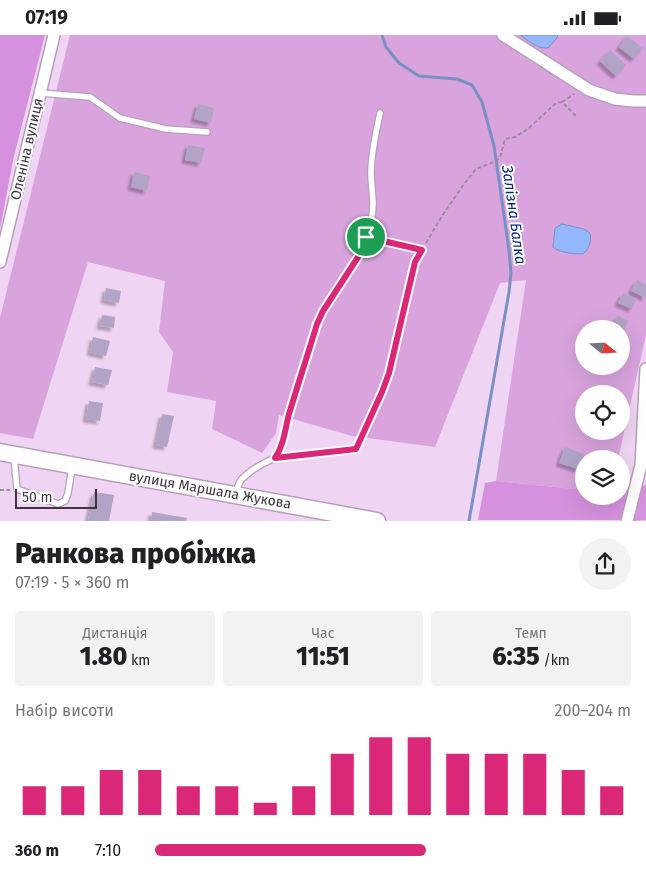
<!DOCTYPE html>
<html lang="uk">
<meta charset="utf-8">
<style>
body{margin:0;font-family:"Fira Sans",sans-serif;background:#f2f2f2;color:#202124;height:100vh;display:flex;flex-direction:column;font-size:19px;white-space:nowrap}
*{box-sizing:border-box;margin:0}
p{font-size:16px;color:#757577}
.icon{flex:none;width:28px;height:28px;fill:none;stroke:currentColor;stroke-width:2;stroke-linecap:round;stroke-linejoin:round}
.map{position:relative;height:486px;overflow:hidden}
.panel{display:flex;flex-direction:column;background:#fff;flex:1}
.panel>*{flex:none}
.needle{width:32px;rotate:108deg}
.tools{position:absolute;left:575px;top:285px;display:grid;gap:10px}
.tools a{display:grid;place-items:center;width:55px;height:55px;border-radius:50%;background:#fff;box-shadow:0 5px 20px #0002;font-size:25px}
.scale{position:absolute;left:15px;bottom:12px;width:82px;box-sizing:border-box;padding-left:5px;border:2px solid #3f3440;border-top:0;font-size:14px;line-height:18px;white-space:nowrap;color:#3f3440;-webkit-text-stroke:4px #fff;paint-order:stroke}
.pin{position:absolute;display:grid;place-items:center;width:42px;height:42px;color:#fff;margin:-21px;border:2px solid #fff;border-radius:50%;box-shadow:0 1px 5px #0007}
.round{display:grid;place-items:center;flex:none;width:52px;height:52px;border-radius:26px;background:#f2f2f2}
.overview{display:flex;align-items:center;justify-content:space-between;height:85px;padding:0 15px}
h1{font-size:28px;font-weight:800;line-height:38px}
.stats{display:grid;grid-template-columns:repeat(3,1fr);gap:8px;height:85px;padding:5px 15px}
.stats div{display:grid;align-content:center;border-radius:5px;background:#f2f2f2;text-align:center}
.stats b{font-size:25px;font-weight:800}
.stats small{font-size:14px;font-weight:400}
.stats p{font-size:14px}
.chart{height:140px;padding:10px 15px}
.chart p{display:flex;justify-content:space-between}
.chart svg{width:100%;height:90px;margin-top:5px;stroke:#db2777;stroke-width:6}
ul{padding:0 15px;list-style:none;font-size:16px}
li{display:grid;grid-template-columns:80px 60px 1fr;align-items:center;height:38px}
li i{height:12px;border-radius:6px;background:#db2777}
.status{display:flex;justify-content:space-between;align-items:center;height:35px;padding:0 25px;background:#fff;direction:ltr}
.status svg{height:14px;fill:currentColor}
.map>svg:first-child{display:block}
.green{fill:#d9a4de;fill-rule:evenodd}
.forest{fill:#d691de}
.water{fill:#94b7fb;stroke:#7a90c3}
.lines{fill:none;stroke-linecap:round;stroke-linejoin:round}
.stream{stroke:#7a90c3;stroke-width:3}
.building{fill:#b1a4c6;filter:url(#shadow)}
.lane-casing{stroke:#b99ebb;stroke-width:8}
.street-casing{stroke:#b99ebb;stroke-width:14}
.secondary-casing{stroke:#b99ebb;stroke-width:19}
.path{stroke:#9e8aa0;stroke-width:2;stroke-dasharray:4 2.5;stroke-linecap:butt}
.lane{stroke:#fff;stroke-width:5.5}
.street{stroke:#fff;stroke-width:11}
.secondary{stroke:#fff;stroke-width:16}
.route-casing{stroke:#fff;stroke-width:10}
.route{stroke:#db2777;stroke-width:6}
.labels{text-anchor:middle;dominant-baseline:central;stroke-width:4;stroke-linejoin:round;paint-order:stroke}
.street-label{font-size:14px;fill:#3f3440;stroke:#fff}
.water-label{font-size:15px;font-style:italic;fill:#022583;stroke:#fff}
</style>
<div class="status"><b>07:19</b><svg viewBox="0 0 49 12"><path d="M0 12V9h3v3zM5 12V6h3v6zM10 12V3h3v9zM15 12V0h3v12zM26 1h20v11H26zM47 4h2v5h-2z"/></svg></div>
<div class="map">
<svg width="646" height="486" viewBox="0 0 646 486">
<defs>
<filter id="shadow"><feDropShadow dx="-3.5" dy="3.5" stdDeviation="1" flood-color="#0004"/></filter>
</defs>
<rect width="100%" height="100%" fill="#f0d4f3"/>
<path class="green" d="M 70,0 L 646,0 L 646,300 L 618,424 L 584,424 L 584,455 L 496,446 L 526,245 L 500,248 L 435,412 L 352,401 L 279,380 L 276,398 L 262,418 L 212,394 L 216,366 L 167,357 L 173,317 L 159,297 L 165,246 L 88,227 L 33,404 L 0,398 L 0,283 ZM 584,294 L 621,294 L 621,331 L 584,331 ZM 584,359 L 621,359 L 621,396 L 584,396 Z"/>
<g class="forest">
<polygon points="0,0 45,0 14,121 0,194"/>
<polygon points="621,440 631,444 621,485 478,485 485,448 496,446 584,455 584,461 621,461"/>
<polygon points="646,450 646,485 632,486 642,451"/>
</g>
<g class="water">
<path d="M 520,0 L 558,0 L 557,3 L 548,13 C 537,14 529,6 520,0 Z"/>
<path d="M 562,189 L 584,194 L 590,198 C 592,206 589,214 583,219 C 574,219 560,218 553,212 L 555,193 Z"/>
</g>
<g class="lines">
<polyline class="stream" points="382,0 386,12 399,28 419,41 457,44 472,50 482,67 494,111 509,215 511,238 509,257 469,486"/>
</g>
<g class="building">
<polygon points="627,1 643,13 634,24 619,12"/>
<polygon points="610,15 626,30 616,41 600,26"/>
<polygon points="198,69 214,73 211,88 194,84"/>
<polygon points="188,110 205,113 201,128 185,125"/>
<polygon points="134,137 150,141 147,156 131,152"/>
<polygon points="637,245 646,249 646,263 631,256"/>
<polygon points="106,253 121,256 119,268 104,265"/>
<polygon points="623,258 636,264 632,274 618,268"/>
<polygon points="102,280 115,282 114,293 100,291"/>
<polygon points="618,281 628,286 624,296 621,294 613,291"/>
<polygon points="93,302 110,306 106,321 90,317"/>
<polygon points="95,332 112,335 108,350 92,347"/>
<polygon points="594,350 606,353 605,359 592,359"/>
<polygon points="89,366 103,368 100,386 86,384"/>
<polygon points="162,379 174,381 167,412 156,410"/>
<polygon points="565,412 584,419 578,434 559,428"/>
<polygon points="94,457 114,460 109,486 88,486"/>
<polygon points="152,477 187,483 186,486 151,486"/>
</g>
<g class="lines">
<defs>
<g id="lane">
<polyline points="40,58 90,62 120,83 166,94 207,97"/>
<polyline points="366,201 422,215"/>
<polyline points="14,422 17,454 58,469 65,466 68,458 72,433"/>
<path d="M 275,423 C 284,410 285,394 289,379 C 297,349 308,319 317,289 C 331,258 355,234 366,202 C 370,192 373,180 373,169 C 373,159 371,148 371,138 C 371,118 376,98 380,78"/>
<path d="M 236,460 C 237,455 238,449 241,445 C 250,435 263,428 275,423 L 356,415 L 383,357 L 389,338 L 415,227"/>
</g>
<g id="street">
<polyline points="503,0 589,55 615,64 633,66 646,66"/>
<polyline points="0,227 54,0"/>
<polyline points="627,486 641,430 646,334"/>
</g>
<polyline id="secondary" points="0,417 377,486"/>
</defs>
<use href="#lane" class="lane-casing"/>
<use href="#street" class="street-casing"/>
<use href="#secondary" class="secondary-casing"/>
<g class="path">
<polyline points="562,67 574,59"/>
<polyline points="426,208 442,181 464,149 476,134 494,127 500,123 505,104 515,102 528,94 556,68 562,67 575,80 573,83"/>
<polyline points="0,455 10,455"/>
</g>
<use href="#lane" class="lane"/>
<use href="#street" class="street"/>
<use href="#secondary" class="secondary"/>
</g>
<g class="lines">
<defs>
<path id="route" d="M 366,202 L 422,215 L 415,227 L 389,338 L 382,357 L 356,414 L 275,423 C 284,410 285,394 289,379 C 298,349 308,319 317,289 L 323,276 L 360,219 Z"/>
</defs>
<use href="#route" class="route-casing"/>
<use href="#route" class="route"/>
</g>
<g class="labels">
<g class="street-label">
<text transform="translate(27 114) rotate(-77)">Оленіна вулиця</text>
<text transform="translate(210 455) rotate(10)">вулиця Маршала Жукова</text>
</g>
<g class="water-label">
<text transform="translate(514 180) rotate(82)">Залізна Балка</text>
</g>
</g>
</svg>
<div class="tools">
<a><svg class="needle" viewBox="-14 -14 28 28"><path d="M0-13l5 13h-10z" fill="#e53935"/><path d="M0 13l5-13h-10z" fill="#757577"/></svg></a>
<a><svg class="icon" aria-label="locate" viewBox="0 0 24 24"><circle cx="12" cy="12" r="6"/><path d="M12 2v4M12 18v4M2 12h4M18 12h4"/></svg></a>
<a><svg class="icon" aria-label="layers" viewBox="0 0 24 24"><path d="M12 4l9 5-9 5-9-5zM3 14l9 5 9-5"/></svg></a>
</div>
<div class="scale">50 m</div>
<div class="pin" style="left:366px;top:202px;background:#1e9e55"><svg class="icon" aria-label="arrive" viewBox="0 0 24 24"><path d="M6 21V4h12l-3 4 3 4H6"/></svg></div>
</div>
<section class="panel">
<div class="overview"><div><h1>Ранкова пробіжка</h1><p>07:19 · 5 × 360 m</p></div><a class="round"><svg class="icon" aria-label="share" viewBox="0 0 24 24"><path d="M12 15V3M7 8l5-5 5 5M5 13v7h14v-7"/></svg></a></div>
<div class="stats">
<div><p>Дистанція</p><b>1.80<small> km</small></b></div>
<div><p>Час</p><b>11:51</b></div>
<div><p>Темп</p><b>6:35<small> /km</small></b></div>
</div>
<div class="chart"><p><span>Набір висоти</span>200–204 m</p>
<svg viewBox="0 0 160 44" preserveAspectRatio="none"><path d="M5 44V30M15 44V30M25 44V22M35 44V22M45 44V30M55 44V30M65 44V38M75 44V30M85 44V14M95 44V6M105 44V6M115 44V14M125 44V14M135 44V14M145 44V22M155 44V30"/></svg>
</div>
<ul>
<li><b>360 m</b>7:10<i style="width:57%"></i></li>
</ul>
</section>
